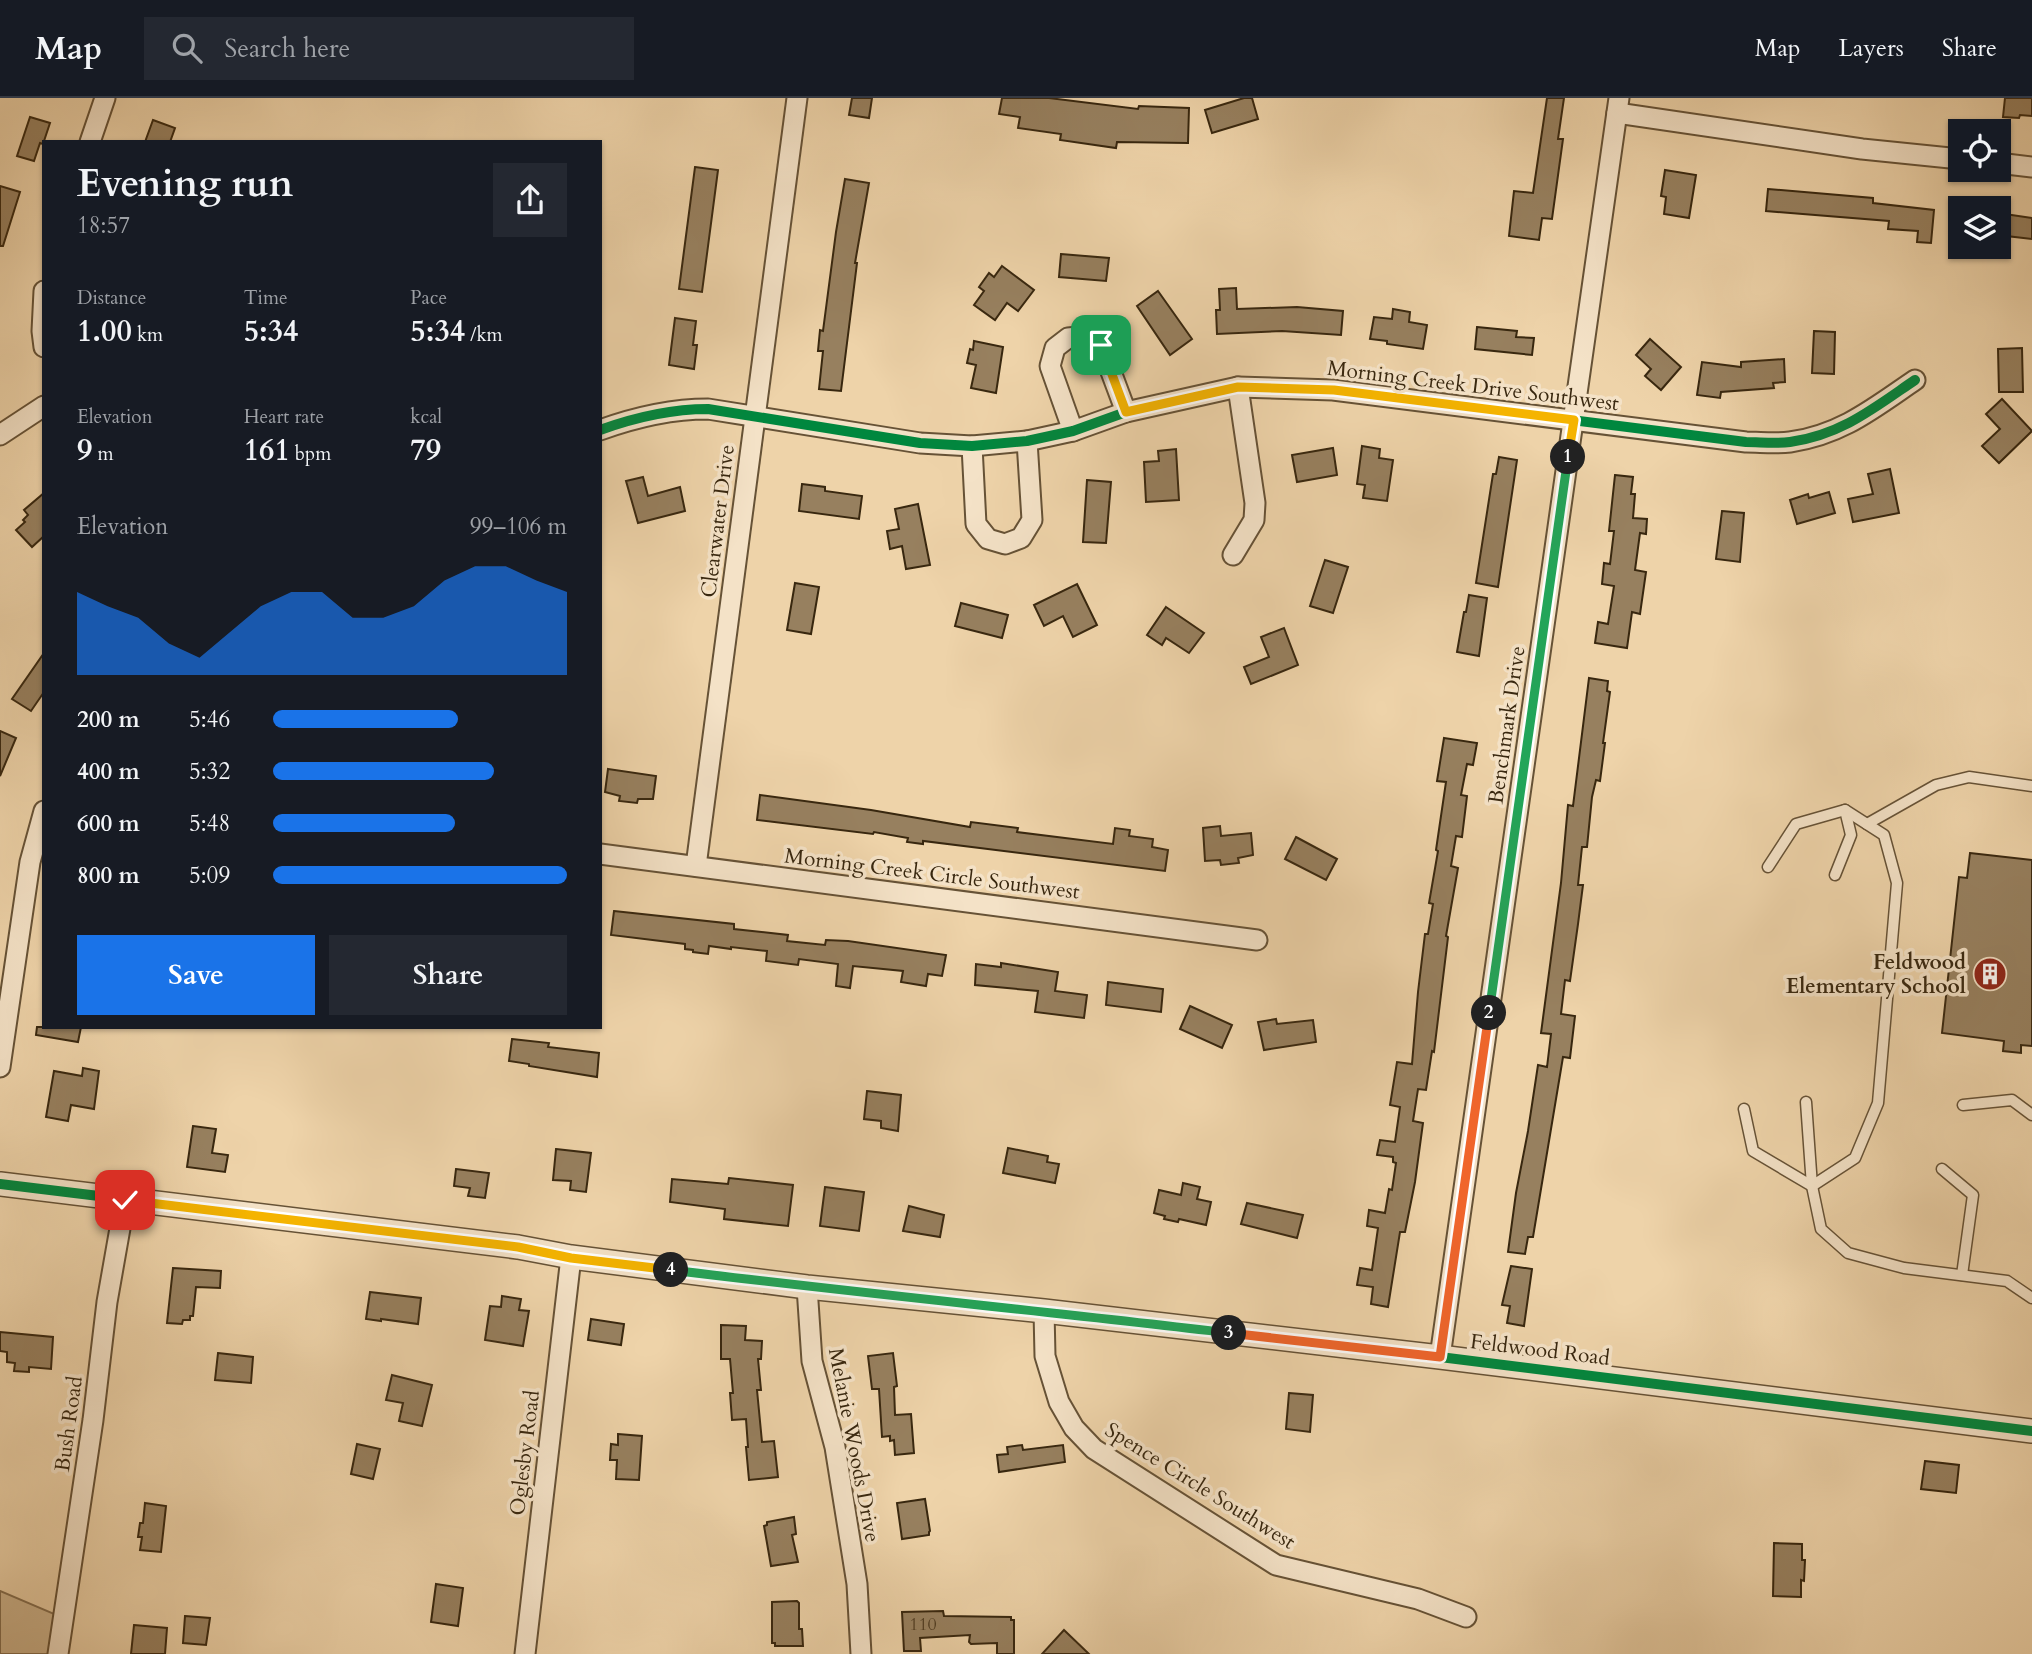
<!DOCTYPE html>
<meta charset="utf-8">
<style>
body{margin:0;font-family:Cardo,serif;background:#242831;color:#f1f3f6;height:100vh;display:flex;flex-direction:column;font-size:26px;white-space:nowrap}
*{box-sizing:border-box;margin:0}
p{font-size:23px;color:#9ea1a6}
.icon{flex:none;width:38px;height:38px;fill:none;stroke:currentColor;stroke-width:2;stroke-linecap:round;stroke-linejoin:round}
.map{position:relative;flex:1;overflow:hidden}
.sheet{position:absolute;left:42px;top:42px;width:560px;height:889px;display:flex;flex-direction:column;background:#171b24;border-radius:0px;box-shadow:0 2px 5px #0004}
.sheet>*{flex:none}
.tools{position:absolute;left:1948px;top:21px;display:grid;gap:14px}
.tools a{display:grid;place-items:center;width:63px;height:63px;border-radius:0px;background:#171b24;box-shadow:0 2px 5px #0004;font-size:35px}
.pin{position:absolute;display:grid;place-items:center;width:60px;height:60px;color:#fff;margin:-30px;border-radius:14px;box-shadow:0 4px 10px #0006}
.km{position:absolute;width:35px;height:35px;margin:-18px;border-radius:50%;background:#222;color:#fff;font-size:19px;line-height:35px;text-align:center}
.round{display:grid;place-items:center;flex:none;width:74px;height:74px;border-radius:0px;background:#242831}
.overview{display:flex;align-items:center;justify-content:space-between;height:119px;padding:0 35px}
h1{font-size:38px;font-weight:700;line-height:52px}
.metrics{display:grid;grid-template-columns:repeat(3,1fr);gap:10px;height:119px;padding:7px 35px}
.metrics div{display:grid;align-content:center}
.metrics b{font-size:30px;font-weight:700}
.metrics small{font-size:19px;font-weight:400}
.metrics p{font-size:19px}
.chart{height:196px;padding:14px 35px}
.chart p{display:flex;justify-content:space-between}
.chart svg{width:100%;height:126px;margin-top:7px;fill:#1a73e8;opacity:.7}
.cta{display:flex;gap:14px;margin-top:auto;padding:14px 35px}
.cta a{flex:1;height:80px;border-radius:0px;background:#1a73e8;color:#fff;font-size:28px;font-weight:700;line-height:80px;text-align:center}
.cta a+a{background:#242831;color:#f1f3f6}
ul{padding:0 35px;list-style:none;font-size:23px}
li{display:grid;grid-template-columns:112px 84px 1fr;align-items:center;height:52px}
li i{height:18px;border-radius:9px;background:#1a73e8}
header{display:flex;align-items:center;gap:42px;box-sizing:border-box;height:98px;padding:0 35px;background:#171b24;border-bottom:2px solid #363941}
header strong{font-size:33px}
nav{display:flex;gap:38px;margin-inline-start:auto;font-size:24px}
.search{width:490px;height:63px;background:#242831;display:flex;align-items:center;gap:18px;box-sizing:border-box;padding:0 24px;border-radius:0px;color:#9ea1a6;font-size:26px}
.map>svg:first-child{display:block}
.green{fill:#cfb68f;stroke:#846e4f;stroke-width:2}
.building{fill:#97805f;stroke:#38270f;stroke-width:2}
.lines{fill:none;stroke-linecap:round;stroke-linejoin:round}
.service-casing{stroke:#665236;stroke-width:13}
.minor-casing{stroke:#665236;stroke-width:23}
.tertiary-casing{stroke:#665236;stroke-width:26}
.service{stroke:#f4e2c7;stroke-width:10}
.minor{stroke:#f4e2c7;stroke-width:19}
.tertiary{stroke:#f4e2c7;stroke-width:23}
.cycleway-casing{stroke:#f4e2c7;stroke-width:15}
.cycleway{stroke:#00873e;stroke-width:10}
.split-1-casing{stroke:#fff;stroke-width:14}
.split-2-casing{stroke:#fff;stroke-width:14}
.split-3-casing{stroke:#fff;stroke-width:14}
.split-4-casing{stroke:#fff;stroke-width:14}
.split-5-casing{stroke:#fff;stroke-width:14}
.split-1{stroke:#f5b400;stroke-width:9}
.split-2{stroke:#22a559;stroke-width:9}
.split-3{stroke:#f0652b;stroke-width:9}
.split-4{stroke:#22a559;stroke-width:9}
.split-5{stroke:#f5b400;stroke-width:9}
.labels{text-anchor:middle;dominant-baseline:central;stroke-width:7;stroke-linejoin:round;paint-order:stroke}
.number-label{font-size:18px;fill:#503d23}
.street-label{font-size:21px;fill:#38270f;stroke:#f4e2c7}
.poi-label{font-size:21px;font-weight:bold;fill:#38270f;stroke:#f4e2c7;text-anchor:end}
</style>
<header>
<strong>Map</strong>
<div class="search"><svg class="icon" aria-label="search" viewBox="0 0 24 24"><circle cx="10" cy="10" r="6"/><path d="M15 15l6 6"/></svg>Search here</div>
<nav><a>Map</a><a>Layers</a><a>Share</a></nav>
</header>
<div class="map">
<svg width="2032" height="1556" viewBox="0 0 2032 1556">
<rect width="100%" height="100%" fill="#eed3a9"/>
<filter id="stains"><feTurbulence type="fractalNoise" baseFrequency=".00286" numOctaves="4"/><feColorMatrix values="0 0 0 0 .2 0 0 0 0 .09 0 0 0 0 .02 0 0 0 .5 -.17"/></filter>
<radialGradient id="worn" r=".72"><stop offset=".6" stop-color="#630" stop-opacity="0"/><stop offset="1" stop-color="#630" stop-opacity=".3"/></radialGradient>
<polygon class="green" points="0,1493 59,1518 52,1556 0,1556"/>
<g class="building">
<polygon points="852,0 872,0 869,20 849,17"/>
<polygon points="1002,0 1049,0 1138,11 1139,8 1189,10 1188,45 1117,44 1116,50 1060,42 1061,36 1018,30 1020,19 999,16"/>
<polygon points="1244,0 1252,0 1258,21 1212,35 1205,12"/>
<polygon points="1547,0 1564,0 1558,41 1563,41 1552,121 1542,120 1539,142 1509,138 1514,93 1533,95"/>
<polygon points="2005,0 2032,0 2032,18 2020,17 2019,20 2003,19"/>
<polygon points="30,19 50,25 43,46 40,45 34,63 17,58"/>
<polygon points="153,22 175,30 170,44 145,44"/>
<polygon points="695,69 718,72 702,194 679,191"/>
<polygon points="1665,72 1696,77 1689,120 1664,116 1666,99 1661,98"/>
<polygon points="845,81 869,85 855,165 857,165 841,293 819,291 823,253 818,253 820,232 823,233 836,134"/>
<polygon points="0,88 20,94 3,148 0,148"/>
<polygon points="1768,91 1873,100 1873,105 1934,112 1931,145 1917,144 1918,133 1888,131 1889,123 1766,113"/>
<polygon points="1998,115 2032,120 2032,141 1998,137"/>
<polygon points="1061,156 1109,160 1106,183 1059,179"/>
<polygon points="1002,168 1034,192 1018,213 1007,205 995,222 974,207 984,193 979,189 989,175 994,179"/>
<polygon points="1236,190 1237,211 1297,209 1343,213 1341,237 1282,233 1217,236 1216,212 1220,212 1219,191"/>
<polygon points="1158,193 1192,241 1170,257 1137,208"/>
<polygon points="1393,211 1410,214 1409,224 1427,227 1423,251 1387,246 1387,243 1370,241 1374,219 1392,221"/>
<polygon points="675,220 696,223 693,247 697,247 694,271 669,267"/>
<polygon points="1477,229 1517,233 1516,239 1534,240 1532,257 1475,251"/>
<polygon points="1814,233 1835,234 1834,276 1812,275"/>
<polygon points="1650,241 1681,269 1661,292 1645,278 1651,271 1636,257"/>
<polygon points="974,243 1003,249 996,295 971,290 976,267 967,265 970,251 973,252"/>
<polygon points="2022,250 2023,294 1999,294 1998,251"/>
<polygon points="1784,261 1785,284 1773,285 1774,290 1721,294 1720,300 1697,297 1702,264 1741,269 1741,264"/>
<polygon points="2002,301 2032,333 1999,365 1982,348 2000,331 1986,316"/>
<polygon points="1362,348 1380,351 1379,360 1393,362 1387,403 1363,400 1365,387 1357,386"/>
<polygon points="1333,350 1337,377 1297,384 1292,357"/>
<polygon points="1176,351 1179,402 1146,404 1144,364 1159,363 1158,353"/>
<polygon points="1499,359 1517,362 1498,489 1476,485 1493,376 1496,376"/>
<polygon points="1890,371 1899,415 1853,424 1848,401 1873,396 1868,376"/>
<polygon points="1615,377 1633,379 1631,396 1635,396 1633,420 1647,421 1646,436 1640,435 1635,472 1646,474 1640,516 1632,514 1627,550 1595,545 1598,524 1608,526 1614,488 1602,486 1604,465 1610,466 1614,433 1609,433"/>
<polygon points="643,379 648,398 680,389 685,413 638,425 626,383"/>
<polygon points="1087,382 1111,384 1106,445 1083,444"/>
<polygon points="802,386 825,389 825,393 862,398 859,421 799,413"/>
<polygon points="1829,394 1835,415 1797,426 1790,402 1808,396 1809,400"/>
<polygon points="44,395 44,438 32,449 16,432 25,424 23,422 28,417 24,412"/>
<polygon points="918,406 930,467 906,471 902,448 890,451 887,433 899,431 895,411"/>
<polygon points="1722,413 1744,415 1740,464 1716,461"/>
<polygon points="1325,462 1348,469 1333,515 1310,508"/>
<polygon points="795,485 819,489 811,536 787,532"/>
<polygon points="1077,486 1097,527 1073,539 1063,518 1044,528 1034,507"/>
<polygon points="1469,497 1487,500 1479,558 1457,554 1464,514 1466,514"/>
<polygon points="961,505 1008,517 1002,540 955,528"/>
<polygon points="1166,509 1204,535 1189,555 1166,540 1162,547 1147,537"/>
<polygon points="1284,530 1298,567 1251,586 1244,569 1269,559 1261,539"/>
<polygon points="44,555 44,594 31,613 12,601"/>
<polygon points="1589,580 1608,583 1607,593 1610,594 1603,645 1605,645 1600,683 1596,682 1592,699 1587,749 1582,749 1578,787 1583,787 1578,826 1570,883 1565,882 1561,916 1575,918 1570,960 1563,959 1533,1139 1528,1139 1525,1156 1508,1154 1516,1095 1528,1033 1538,967 1547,969 1551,936 1541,935 1561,785 1568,707 1573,708"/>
<polygon points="0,633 16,640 0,678"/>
<polygon points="1444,640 1477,645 1473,667 1467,666 1461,697 1467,698 1462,739 1456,738 1451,768 1458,770 1446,838 1448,839 1434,954 1432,953 1426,992 1418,991 1413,1023 1423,1025 1415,1084 1405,1134 1400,1134 1388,1209 1371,1206 1373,1189 1357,1187 1360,1170 1372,1172 1378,1130 1367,1128 1369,1112 1385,1115 1389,1091 1392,1092 1396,1065 1393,1064 1393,1059 1377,1057 1380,1042 1395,1044 1400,1009 1390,1007 1397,964 1412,966 1418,894 1425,836 1428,836 1433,806 1429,805 1438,753 1436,752 1446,684 1437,683"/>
<polygon points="608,671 656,678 653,701 638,701 637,705 619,703 620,698 605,694"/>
<polygon points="760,697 871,712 970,729 971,724 1018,730 1017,734 1113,746 1115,730 1130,732 1129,738 1153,741 1152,749 1168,752 1165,773 923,743 923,746 907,744 908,740 874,734 873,736 757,722"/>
<polygon points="1220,728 1221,738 1251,735 1253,757 1238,760 1239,765 1221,767 1220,762 1205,763 1203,730"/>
<polygon points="1296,739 1337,761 1326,782 1285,761"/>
<polygon points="1970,755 2032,762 2032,948 2021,947 2021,955 2003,953 2004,943 1942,935 1959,779 1967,780"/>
<polygon points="614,813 734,826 734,831 788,837 787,843 825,847 826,842 848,843 946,857 942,878 928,876 926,888 901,884 903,873 853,868 850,890 836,888 838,866 799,861 798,867 766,863 767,853 731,849 731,851 709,848 708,856 693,854 693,852 685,851 685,846 611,837"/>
<polygon points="1001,865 1058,874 1055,893 1087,897 1084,920 1035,914 1038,893 975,887 976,866 1001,869"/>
<polygon points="1108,884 1163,891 1161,914 1106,907"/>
<polygon points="1190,908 1232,927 1222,950 1180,931"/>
<polygon points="1276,921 1277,926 1313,922 1316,944 1264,952 1258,924"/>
<polygon points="37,929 81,929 78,944 36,937"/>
<polygon points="512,941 549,945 548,949 599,955 597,979 529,968 529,966 509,963"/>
<polygon points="83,970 99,973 94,1011 71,1007 68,1023 46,1019 54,973 82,978"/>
<polygon points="867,993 901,997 898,1033 881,1030 881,1023 864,1021"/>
<polygon points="193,1028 216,1031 212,1055 228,1057 225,1074 187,1069"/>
<polygon points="1008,1050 1048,1058 1047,1064 1059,1066 1055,1085 1003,1075"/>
<polygon points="556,1051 591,1055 586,1094 570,1092 571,1083 553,1082"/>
<polygon points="456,1071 489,1075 485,1100 468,1098 470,1090 454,1088"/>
<polygon points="729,1080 793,1087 788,1128 724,1121 725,1111 670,1104 672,1081 728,1086"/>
<polygon points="1183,1085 1200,1089 1197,1101 1211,1104 1206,1127 1179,1121 1178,1124 1164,1121 1165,1118 1154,1115 1159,1092 1181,1097"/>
<polygon points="825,1089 864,1094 859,1133 820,1128"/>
<polygon points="1247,1105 1303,1117 1297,1140 1241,1126"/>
<polygon points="909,1108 944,1117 940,1139 903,1133"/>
<polygon points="1511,1168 1532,1171 1524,1228 1507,1225 1510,1208 1502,1207"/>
<polygon points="173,1170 221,1173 220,1190 196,1189 193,1218 190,1218 190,1222 183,1222 182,1226 167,1225"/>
<polygon points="370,1194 421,1200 418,1226 381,1221 381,1223 366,1221"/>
<polygon points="502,1198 521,1201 519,1212 529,1213 523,1248 485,1242 490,1208 501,1209"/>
<polygon points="591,1221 624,1226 621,1247 588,1242"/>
<polygon points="721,1227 746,1228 745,1242 762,1243 761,1261 758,1261 761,1292 757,1292 762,1344 774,1343 778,1379 749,1382 746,1349 748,1349 746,1321 732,1322 730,1295 733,1295 730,1261 721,1261"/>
<polygon points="0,1234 53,1239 51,1271 29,1269 29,1274 14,1273 15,1265 7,1264 7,1254 0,1253"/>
<polygon points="218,1255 253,1259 251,1285 215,1282"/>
<polygon points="893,1255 897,1288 894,1289 895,1317 911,1316 914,1355 895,1357 894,1342 890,1343 890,1338 882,1339 879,1291 872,1291 868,1258"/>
<polygon points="392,1277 432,1287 422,1328 399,1323 403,1305 386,1302"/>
<polygon points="1289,1295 1313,1297 1310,1334 1286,1331"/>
<polygon points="618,1336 642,1338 639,1382 616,1381 617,1362 610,1362 611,1346 618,1347"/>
<polygon points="357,1346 380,1351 373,1381 351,1376"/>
<polygon points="1022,1347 1023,1352 1063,1347 1065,1364 999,1374 997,1357 1008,1356 1007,1349"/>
<polygon points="1925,1363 1959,1367 1956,1395 1921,1391"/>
<polygon points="925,1401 930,1433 929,1434 929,1437 902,1441 897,1405"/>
<polygon points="145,1405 166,1408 161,1454 140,1452 142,1439 138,1439 140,1425 143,1425"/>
<polygon points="794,1419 796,1436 792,1437 798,1464 771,1468 764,1428 767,1427 767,1424"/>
<polygon points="1774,1445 1802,1446 1802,1462 1805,1462 1804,1483 1801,1482 1801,1499 1773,1498"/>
<polygon points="436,1486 463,1490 458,1528 431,1524"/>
<polygon points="797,1503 799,1505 799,1531 802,1531 803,1548 775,1548 775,1545 772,1545 772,1504"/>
<polygon points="943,1513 944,1518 1011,1519 1011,1522 1014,1522 1014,1556 997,1556 997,1545 971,1546 969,1544 970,1537 920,1540 921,1553 904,1553 902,1514"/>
<polygon points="185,1518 210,1520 206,1547 183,1545"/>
<polygon points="134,1527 167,1530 165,1556 131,1556"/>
<polygon points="1064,1532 1089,1556 1042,1556"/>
</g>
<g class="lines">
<defs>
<g id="service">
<polyline points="1867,726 1936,687 1969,679 2032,688"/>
<polyline points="1768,769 1796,726 1845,712 1884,737 1897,785 1878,1005 1855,1060 1812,1088"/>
<polyline points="1835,777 1851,737 1845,712"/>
<polyline points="1806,1004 1812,1088 1821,1131 1848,1155 1904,1170 2007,1183 2032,1200"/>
<polyline points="1963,1007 2012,1002 2032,1017"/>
<polyline points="1744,1011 1753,1053 1812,1088"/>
<polyline points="1942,1071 1973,1097 1962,1177"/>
</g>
<g id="minor">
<polyline points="1617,15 1862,51 1960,61"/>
<polyline points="90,44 105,0"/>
<polyline points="1998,65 2032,69"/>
<polyline points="44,193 42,233 44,249"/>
<path d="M 600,332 C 636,319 670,311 708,311 L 920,345 L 972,348 L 1027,343 L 1073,333 L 1126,314 L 1238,289 L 1333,292 L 1746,344 C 1760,344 1776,346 1790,344 C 1841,337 1874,310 1915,282"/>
<polyline points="1073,333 1050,268 1055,250 1068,240 1088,238 1101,247 1126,314"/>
<polyline points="0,337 44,308"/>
<polyline points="972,348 976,426 988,441 1005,446 1021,440 1032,422 1027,343"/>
<polyline points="1233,457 1254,422 1255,405 1238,289"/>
<polyline points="600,756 1257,842"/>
<polyline points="696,768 797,0"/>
<polyline points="0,969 30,764 44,713"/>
<polyline points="807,1189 812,1263 835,1349 857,1486 861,1556"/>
<polyline points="1044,1213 1045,1258 1059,1304 1074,1330 1094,1351 1276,1467 1418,1501 1466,1519"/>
<polyline points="1440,1259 1619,0"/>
<polyline points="58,1556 93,1322 107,1204 125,1102"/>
<polyline points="525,1556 571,1159"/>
</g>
<polyline id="tertiary" points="0,1086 518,1149 571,1159 807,1189 1044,1213 1440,1259 2032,1333"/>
</defs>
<use href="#service" class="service-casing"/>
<use href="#minor" class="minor-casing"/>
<use href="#tertiary" class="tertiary-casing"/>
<use href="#service" class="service"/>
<use href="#minor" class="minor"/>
<use href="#tertiary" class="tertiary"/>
<defs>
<g id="cycleway">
<path d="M 600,332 C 636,319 670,311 708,311 L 920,345 L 972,348 L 1027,343 L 1073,333 L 1126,314 L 1238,289 L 1333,292 L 1746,344 C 1760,344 1776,346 1790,344 C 1841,337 1874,310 1915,282"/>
<polyline points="0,1086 518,1149 571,1159 807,1189 1044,1213 1440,1259 2032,1333"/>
</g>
</defs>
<use href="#cycleway" class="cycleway-casing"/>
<use href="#cycleway" class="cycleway"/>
</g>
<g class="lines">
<defs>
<polyline id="split-1" points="1101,247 1126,314 1238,289 1334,292 1574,322 1568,359"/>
<polyline id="split-2" points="1489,915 1568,359"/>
<polyline id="split-3" points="1229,1235 1440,1259 1489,915"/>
<path id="split-4" d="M 671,1172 C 857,1195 1043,1213 1229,1235"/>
<polyline id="split-5" points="125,1102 518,1149 571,1160 671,1172"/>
</defs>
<use href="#split-1" class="split-1-casing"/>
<use href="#split-2" class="split-2-casing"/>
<use href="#split-3" class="split-3-casing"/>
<use href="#split-4" class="split-4-casing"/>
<use href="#split-5" class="split-5-casing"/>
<use href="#split-1" class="split-1"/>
<use href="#split-2" class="split-2"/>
<use href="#split-3" class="split-3"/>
<use href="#split-4" class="split-4"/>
<use href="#split-5" class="split-5"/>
</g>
<defs>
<symbol id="building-disc" viewBox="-11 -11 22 22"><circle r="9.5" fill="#8f2418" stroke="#f4e2c7"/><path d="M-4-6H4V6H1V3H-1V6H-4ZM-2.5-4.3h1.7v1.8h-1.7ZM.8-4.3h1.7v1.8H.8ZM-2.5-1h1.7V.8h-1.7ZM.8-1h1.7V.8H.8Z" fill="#fff"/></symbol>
</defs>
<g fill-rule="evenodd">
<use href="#building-disc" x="1971" y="857" width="38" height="38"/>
</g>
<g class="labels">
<g class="number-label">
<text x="923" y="1526">110</text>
</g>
<g class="street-label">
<text transform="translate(1473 288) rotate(7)">Morning Creek Drive Southwest</text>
<text transform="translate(718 423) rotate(-83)">Clearwater Drive</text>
<text transform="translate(1507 627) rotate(-82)">Benchmark Drive</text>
<text transform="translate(932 776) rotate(7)">Morning Creek Circle Southwest</text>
<text transform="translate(1540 1252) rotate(7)">Feldwood Road</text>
<text transform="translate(69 1326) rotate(-82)">Bush Road</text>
<text transform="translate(854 1347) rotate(79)">Melanie Woods Drive</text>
<text transform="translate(525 1355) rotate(-83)">Oglesby Road</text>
<text transform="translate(1200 1388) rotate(32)">Spence Circle Southwest</text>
</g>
<g class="poi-label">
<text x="1966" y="864">Feldwood<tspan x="1966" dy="24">Elementary School</tspan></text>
</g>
</g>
<rect width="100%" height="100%" filter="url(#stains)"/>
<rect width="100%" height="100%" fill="url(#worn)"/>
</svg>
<div class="tools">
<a><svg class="icon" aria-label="locate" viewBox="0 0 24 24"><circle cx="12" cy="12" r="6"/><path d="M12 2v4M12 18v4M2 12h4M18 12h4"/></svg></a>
<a><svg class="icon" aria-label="layers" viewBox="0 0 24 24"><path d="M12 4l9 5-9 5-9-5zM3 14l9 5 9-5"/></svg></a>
</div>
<div class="pin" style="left:1101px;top:247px;background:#1e9e55"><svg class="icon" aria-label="arrive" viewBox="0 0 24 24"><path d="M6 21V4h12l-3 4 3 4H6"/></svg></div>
<div class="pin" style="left:125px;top:1102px;background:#d93025"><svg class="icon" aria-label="check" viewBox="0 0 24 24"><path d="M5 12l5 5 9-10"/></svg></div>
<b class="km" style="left:1568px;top:359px">1</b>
<b class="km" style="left:1489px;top:915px">2</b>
<b class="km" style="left:1229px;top:1235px">3</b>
<b class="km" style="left:671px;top:1172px">4</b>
<section class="sheet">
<div class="overview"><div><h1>Evening run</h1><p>18:57</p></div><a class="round"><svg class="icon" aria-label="share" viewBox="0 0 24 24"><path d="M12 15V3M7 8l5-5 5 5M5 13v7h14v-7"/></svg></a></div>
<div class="metrics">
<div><p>Distance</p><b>1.00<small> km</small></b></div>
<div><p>Time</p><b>5:34</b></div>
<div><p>Pace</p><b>5:34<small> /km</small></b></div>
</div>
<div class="metrics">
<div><p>Elevation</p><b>9<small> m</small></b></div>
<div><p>Heart rate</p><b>161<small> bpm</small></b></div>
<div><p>kcal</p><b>79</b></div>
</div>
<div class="chart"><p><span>Elevation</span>99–106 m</p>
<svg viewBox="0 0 160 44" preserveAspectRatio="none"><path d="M0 44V15L10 20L20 24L30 33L40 38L50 29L60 20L70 15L80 15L90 24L100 24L110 20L120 11L130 6L140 6L150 11L160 15V44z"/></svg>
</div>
<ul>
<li><b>200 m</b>5:46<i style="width:63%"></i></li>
<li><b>400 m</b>5:32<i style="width:75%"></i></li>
<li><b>600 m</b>5:48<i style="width:62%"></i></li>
<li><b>800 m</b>5:09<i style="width:100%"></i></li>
</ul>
<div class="cta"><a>Save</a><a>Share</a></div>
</section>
</div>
